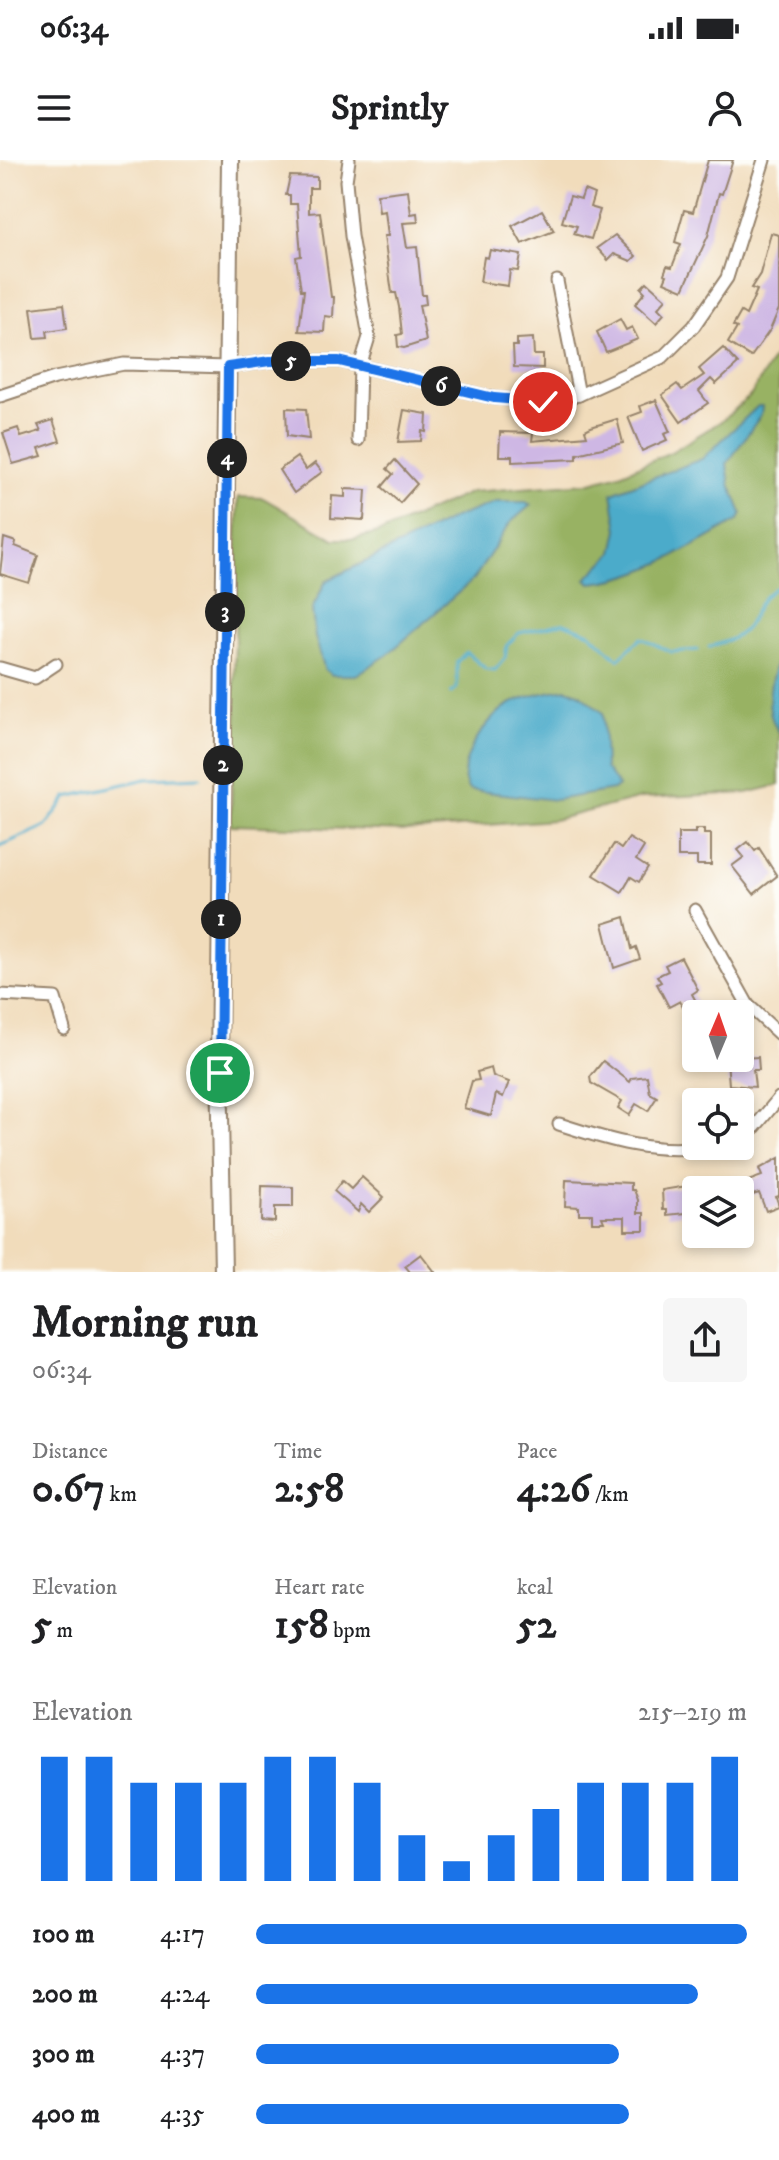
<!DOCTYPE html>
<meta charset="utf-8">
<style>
body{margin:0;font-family:"IM FELL DW Pica",serif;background:#f6f6f6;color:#202124;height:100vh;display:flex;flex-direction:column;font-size:30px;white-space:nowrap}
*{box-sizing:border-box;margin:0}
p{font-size:26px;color:#757577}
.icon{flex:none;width:44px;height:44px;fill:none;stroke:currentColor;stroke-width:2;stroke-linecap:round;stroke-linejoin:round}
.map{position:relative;height:1112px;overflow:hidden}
.side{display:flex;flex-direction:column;background:#fff;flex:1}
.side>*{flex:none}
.needle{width:52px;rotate:2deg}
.tools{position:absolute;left:682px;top:840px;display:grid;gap:16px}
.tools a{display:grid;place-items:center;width:72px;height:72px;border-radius:8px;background:#fff;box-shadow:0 4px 12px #0003;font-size:40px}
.pin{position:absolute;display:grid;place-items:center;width:68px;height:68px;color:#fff;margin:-34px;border:4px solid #fff;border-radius:50%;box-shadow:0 2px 8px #0007}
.km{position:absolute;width:40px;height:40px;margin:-20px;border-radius:50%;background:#222;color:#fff;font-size:22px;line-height:40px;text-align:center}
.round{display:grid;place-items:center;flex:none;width:84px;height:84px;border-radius:8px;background:#f6f6f6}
.head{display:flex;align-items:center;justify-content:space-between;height:136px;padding:0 32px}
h1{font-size:44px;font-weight:800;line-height:60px}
.metrics{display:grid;grid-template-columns:repeat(3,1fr);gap:12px;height:136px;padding:8px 32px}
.metrics div{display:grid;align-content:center}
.metrics b{font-size:40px;font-weight:800}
.metrics small{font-size:22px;font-weight:400}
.metrics p{font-size:22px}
.chart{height:224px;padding:16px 32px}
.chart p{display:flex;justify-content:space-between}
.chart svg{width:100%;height:144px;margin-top:8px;stroke:#1a73e8;stroke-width:6}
ul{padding:0 32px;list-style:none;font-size:26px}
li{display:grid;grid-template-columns:128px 96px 1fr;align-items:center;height:60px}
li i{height:20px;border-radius:10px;background:#1a73e8}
.status{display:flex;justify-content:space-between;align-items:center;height:56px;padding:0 40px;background:#fff;direction:ltr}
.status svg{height:22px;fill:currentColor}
header{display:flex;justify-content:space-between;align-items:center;height:104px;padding:0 32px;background:#fff;font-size:36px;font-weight:800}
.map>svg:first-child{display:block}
.forest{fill:#98b263;stroke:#6a6e40;stroke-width:2}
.water{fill:#4babca;stroke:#436a74;stroke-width:2}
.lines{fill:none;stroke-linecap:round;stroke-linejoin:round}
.stream{stroke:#4babca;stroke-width:3}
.building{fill:#ceb7e4}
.street-casing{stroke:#96836c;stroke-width:15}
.secondary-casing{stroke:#96836c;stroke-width:20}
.street{stroke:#fff;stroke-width:11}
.secondary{stroke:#fff;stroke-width:16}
.route-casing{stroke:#fff;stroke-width:16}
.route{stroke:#1a73e8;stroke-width:10}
</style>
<div class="status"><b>06:34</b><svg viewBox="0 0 49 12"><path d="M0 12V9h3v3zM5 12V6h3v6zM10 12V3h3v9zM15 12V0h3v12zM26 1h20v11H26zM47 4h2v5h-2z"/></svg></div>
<header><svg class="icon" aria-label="menu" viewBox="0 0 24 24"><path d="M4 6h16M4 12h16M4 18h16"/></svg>Sprintly<svg class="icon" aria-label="person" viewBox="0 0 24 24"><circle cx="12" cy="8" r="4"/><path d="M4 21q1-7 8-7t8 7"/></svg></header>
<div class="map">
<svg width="779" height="1112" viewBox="0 0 779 1112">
<rect width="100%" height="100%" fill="#fdfcf7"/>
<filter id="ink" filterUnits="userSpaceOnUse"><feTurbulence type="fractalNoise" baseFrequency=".0125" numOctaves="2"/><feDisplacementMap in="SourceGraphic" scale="16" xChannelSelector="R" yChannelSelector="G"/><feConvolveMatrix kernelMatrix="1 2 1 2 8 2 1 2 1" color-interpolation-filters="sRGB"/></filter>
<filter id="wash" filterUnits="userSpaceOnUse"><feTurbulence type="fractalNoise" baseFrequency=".006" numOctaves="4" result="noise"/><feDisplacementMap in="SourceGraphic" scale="32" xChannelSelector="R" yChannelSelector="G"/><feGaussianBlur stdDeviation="1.8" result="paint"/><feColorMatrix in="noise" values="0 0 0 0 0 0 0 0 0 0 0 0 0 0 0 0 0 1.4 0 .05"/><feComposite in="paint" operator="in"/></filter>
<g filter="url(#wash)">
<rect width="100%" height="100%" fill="#f1dcbb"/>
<polygon class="forest" points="779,188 779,625 747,633 641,638 554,660 405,671 231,665 238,337 263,338 334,379 355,379 382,372 471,332 587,323 620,314 671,292 723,260 751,235"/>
<g class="water">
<path d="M 758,246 L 762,246 L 761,255 L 727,304 L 730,324 L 742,353 L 739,360 C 694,386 644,418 591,423 L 586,419 L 613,393 L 618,369 L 612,333 L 702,299 Z"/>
<polygon points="496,342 526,342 531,345 510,363 474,419 387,495 356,515 332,515 325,510 315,477 312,449 326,421 454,358"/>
<path d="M 779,493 L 779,572 C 762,550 771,518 779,493 Z"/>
<path d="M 567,529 L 579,533 L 603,553 L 605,608 L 618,626 L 613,630 L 555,640 L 469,630 C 451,605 489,554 512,543 C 528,536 550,531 567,529 Z"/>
</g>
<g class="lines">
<g class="stream">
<path d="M 709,487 C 722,483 740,478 748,465 C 757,449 760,436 779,426"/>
<polyline points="451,533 457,528 457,502 466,492 486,509 495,510 505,498 507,485 519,473 564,463 590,473 618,499 641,478 671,492 698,490"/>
<polyline points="0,686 46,666 67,637 146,619 201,617"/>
</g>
</g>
<g id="blocks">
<g class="building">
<polygon points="708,0 733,0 722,34 719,33 708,76 683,130 664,122 667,115 664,114 667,106 672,107 681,84 675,82 684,50 693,52"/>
<polygon points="290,16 317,17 317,28 309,28 309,53 320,52 331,137 334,137 333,157 325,156 324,172 299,171 304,130 301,130 296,97 301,96 297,44 290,44 290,35 286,35"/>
<polygon points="408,30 411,54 417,53 418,62 403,63 407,88 417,87 422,135 425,135 426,144 419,145 426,181 404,188 398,187 397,175 402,174 399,147 396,133 392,133 384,76 388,76 385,51 379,52 377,34"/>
<polygon points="584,30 594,34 590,47 600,50 591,79 574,74 577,66 562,62 570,36 581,39"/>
<polygon points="542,50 554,71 522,84 512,66"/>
<polygon points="771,73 779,75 779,149 770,170 751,197 728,183 737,168 733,166 741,152 746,155 757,130 751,128 760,114"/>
<polygon points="615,75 636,96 631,101 614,94 608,100 597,88"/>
<polygon points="490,90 521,95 518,111 510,110 508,126 480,122 484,97 488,98"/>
<polygon points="647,122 666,139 658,148 664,154 656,163 635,144 645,132 641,128"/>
<polygon points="64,144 67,168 47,171 48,177 35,178 31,148"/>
<polygon points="620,159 626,170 632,167 638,179 606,192 597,172"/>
<polygon points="533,178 534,195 543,195 543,208 514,207 513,186 517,186 517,179"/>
<polygon points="723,188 738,204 716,224 711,219 699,231 708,243 681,262 662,235 677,224 682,230 704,215 699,209"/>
<polygon points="656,240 670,272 664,274 667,280 642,291 628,257 642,252 640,246"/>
<polygon points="286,248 306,249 309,279 287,276"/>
<polygon points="404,250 427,254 426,272 422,271 421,281 398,282"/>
<polygon points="617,259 623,283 577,294 577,299 512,302 512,296 499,296 500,272 533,273 532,281 587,276 585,270 591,267"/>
<polygon points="53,260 60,281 39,288 42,296 13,304 3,273 18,268 21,277 41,271 38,265"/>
<polygon points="297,297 306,310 315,303 322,312 294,333 279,310"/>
<polygon points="395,300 417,324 400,343 382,327 393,314 387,309"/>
<polygon points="345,329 366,330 364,360 331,358 332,336 345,337"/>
<polygon points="4,378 16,382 15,386 38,395 29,423 0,414"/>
<polygon points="695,669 704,669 704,674 711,674 711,705 697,705 697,697 678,697 678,673 695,673"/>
<polygon points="629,678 644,687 636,700 648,708 639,722 631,717 622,732 594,715 614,684 621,689"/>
<polygon points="748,682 755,691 759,688 777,716 754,734 732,706 744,697 738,690"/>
<polygon points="625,757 632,789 636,787 640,799 614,808 603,764"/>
<polygon points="681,797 698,830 692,834 703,854 696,854 696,869 680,841 669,847 657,824 661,822 657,816 668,811 665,805"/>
<polygon points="758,897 759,910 753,910 755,927 729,925 727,899"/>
<polygon points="603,901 630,922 632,918 647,916 650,933 657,937 648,951 636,944 629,955 618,948 622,941 591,923 590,917"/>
<polygon points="491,908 493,916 509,922 503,937 496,934 491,956 464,948 472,921 479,920 477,912"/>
<polygon points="779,998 779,1036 776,1037 779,1046 766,1051 759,1033 753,1035 748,1021 762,1016 759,1009"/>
<polygon points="362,1017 384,1037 369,1052 361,1044 358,1052 334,1031 342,1021 351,1029"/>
<polygon points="566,1020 631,1023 631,1030 634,1030 638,1040 638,1053 644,1053 644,1070 625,1070 625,1057 602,1057 604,1062 592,1062 592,1054 579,1054 579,1047 565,1046"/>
<polygon points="262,1026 293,1027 293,1047 275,1047 275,1062 261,1061"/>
<polygon points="687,1026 696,1029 696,1052 667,1055 667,1050 663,1050 662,1030"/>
<polygon points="421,1094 435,1112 410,1112 405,1106"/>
</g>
</g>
</g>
<g filter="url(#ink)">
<use href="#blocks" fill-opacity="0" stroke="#96836c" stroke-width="2"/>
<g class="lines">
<defs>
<g id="street">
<polyline points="349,0 346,21 351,76 369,177 360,206 358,280"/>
<polyline points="557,121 579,235"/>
<polyline points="0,236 55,218 124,204 228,207 270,201 339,201 494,238 543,242 579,235 663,197 694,166 727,118 764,0"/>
<polyline points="0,508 35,518 56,504"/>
<polyline points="695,750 748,845 779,874"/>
<polyline points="0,835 55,838 64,869"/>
<path d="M 559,964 C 608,980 655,995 707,986"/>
<polyline points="740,975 755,967 779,938"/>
</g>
<polyline id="secondary" points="223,1112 219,903 230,0"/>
</defs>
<use href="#street" class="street-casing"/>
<use href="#secondary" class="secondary-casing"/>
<use href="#street" class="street"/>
<use href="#secondary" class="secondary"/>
</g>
</g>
<g class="lines" filter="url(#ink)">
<defs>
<polyline id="route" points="220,913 228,207 270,201 339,201 494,238 543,242"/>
</defs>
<use href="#route" class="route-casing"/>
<use href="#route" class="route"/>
</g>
</svg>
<div class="tools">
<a><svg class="needle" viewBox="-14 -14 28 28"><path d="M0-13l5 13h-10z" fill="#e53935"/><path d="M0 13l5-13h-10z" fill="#757577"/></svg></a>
<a><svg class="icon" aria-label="locate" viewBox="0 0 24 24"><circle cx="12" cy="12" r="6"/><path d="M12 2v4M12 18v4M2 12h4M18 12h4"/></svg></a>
<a><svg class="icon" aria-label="layers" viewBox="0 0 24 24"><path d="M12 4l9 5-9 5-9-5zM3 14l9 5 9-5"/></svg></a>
</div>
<div class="pin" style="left:220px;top:913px;background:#1e9e55"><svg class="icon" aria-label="arrive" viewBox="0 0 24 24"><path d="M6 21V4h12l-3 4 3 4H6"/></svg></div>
<div class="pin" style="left:543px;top:242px;background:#d93025"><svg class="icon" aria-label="check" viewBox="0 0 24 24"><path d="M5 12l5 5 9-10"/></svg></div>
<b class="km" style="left:221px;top:759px">1</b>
<b class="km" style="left:223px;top:605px">2</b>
<b class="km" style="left:225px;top:452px">3</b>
<b class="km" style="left:227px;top:298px">4</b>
<b class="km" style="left:291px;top:201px">5</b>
<b class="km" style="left:441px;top:226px">6</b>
</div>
<section class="side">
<div class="head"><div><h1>Morning run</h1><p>06:34</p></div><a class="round"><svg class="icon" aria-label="share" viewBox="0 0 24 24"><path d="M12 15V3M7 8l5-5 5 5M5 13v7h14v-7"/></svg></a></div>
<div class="metrics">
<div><p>Distance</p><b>0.67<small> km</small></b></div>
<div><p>Time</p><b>2:58</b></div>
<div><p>Pace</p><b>4:26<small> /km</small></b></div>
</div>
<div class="metrics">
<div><p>Elevation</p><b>5<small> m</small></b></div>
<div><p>Heart rate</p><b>158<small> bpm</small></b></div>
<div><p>kcal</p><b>52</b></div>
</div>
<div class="chart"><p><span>Elevation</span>215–219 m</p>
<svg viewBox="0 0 160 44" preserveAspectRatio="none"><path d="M5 44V6M15 44V6M25 44V14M35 44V14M45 44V14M55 44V6M65 44V6M75 44V14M85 44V30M95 44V38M105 44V30M115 44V22M125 44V14M135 44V14M145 44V14M155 44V6"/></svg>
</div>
<ul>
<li><b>100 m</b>4:17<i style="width:100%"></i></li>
<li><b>200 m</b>4:24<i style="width:90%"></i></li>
<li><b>300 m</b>4:37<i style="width:74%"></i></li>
<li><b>400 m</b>4:35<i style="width:76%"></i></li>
</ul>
</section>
